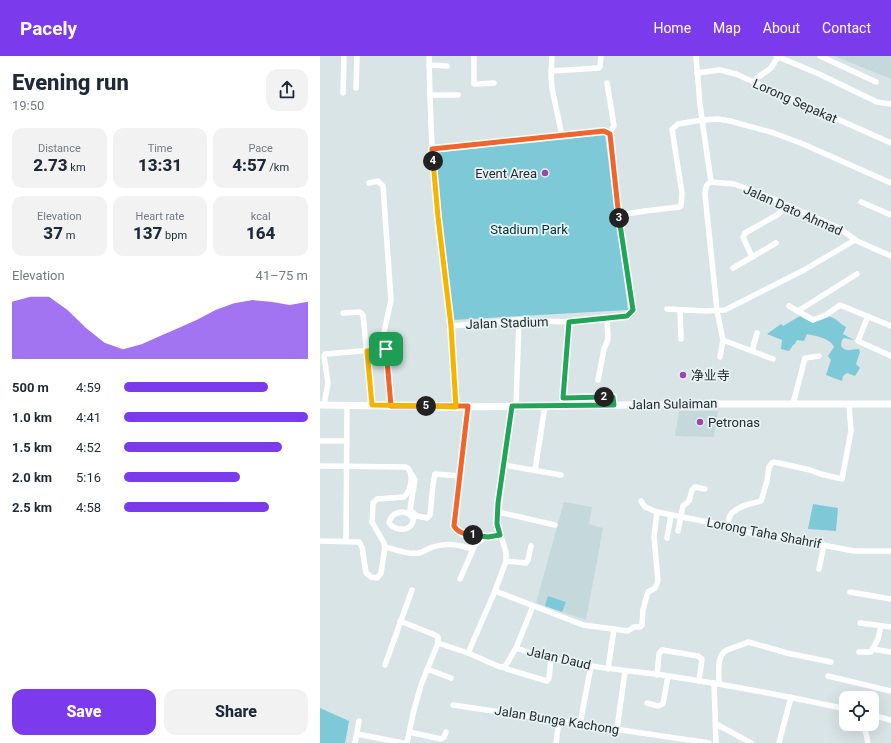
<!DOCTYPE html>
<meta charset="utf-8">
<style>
body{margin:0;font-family:Roboto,"Noto Sans SC",sans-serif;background:#f2f2f3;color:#1f2937;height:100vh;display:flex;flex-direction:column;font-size:15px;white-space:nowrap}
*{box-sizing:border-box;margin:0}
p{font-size:13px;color:#747a83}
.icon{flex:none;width:22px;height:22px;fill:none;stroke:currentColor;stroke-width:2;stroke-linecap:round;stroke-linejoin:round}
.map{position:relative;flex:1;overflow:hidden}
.details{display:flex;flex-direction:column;background:#fff;width:320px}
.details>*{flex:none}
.controls{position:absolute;left:519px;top:635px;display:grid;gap:8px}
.controls a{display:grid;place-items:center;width:40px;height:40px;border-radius:8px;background:#fff;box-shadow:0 4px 16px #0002;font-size:20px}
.pin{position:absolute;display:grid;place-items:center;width:34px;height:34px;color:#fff;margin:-17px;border-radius:8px;box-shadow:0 2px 6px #0006}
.km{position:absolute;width:20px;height:20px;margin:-10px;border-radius:50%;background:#222;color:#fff;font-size:11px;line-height:20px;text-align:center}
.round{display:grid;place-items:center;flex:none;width:42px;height:42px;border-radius:12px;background:#f2f2f3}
.overview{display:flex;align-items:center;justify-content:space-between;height:68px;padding:0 12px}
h1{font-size:22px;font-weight:800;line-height:30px}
.figures{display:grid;grid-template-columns:repeat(3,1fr);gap:6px;height:68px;padding:4px 12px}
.figures div{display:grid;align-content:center;border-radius:10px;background:#f2f2f3;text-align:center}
.figures b{font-size:17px;font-weight:800}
.figures small{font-size:11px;font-weight:400}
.figures p{font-size:11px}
.chart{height:112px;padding:8px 12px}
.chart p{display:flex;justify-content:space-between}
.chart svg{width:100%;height:72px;margin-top:4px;fill:#7c3aed;opacity:.7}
.button{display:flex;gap:8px;margin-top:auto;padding:8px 12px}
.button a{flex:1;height:46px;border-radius:12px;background:#7c3aed;color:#fff;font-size:16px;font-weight:800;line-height:46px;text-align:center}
.button a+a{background:#f2f2f3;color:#1f2937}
ul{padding:0 12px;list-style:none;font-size:13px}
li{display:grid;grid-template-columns:64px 48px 1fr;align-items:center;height:30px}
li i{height:10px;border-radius:5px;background:#7c3aed}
header{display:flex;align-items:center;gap:24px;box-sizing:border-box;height:56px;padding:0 20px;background:#7c3aed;color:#fff}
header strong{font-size:19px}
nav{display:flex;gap:22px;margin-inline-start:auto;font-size:14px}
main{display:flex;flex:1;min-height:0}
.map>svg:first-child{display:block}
.built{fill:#c5d9dd}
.green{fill:#7ec9d7}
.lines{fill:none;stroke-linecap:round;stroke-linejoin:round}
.minor{stroke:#fff;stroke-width:5.5}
.major{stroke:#fff;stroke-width:7}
.split-1-casing{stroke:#fff;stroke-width:8}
.split-2-casing{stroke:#fff;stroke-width:8}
.split-3-casing{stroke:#fff;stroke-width:8}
.split-4-casing{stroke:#fff;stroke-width:8}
.split-5-casing{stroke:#fff;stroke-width:8}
.split-6-casing{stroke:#fff;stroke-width:8}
.split-1{stroke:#f0652b;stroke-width:5}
.split-2{stroke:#22a559;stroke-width:5}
.split-3{stroke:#22a559;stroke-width:5}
.split-4{stroke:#f0652b;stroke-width:5}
.split-5{stroke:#f5b400;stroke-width:5}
.split-6{stroke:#f5b400;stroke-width:5}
.poi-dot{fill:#a043ad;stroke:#e7f2f4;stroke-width:1.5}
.labels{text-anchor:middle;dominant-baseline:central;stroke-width:3.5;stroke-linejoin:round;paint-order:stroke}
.street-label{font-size:13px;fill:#272c2c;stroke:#e7f2f4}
.poi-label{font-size:13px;fill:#272c2c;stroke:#e7f2f4;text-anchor:start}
.park-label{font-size:13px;fill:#033239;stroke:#e7f2f4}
</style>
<header>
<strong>Pacely</strong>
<nav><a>Home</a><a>Map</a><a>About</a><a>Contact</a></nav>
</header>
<main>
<section class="details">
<div class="overview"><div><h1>Evening run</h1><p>19:50</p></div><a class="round"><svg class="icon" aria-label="share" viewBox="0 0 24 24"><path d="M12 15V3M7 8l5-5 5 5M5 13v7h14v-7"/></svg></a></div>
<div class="figures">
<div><p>Distance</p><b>2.73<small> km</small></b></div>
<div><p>Time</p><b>13:31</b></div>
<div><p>Pace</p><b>4:57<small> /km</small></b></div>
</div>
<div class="figures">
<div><p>Elevation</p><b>37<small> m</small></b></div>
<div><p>Heart rate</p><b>137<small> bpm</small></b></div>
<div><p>kcal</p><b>164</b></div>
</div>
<div class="chart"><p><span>Elevation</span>41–75 m</p>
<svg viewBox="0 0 160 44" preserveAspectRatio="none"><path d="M0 44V9L10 6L20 6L30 14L40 25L50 34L60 38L70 35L80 30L90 25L100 20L110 14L120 10L130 8L140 9L150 11L160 9V44z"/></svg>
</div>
<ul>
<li><b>500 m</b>4:59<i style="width:78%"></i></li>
<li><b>1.0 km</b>4:41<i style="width:100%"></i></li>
<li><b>1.5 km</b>4:52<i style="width:86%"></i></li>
<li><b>2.0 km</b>5:16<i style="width:63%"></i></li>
<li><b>2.5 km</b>4:58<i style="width:79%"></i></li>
</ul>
<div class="button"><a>Save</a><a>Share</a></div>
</section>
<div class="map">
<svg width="571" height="687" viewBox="0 0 571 687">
<rect width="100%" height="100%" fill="#d9e4e7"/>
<g class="built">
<polygon points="514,0 571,0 571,23"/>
<polygon points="359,355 398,355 394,381 355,380"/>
<polygon points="244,446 272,451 269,468 283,472 266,564 216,547"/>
</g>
<g class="green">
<polygon points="285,79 308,254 132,264 114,97"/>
<path d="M 480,260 C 493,268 495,266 508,260 C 516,262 519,267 526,271 L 523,278 L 534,284 L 524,282 L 522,284 L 521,290 C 526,297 532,293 539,293 L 540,296 L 536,308 L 540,312 L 535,320 L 527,317 L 523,320 L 522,325 L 506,319 L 511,304 L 508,300 L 514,291 C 511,282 495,280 487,278 L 484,285 L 477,284 L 475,288 L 473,289 L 469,295 L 461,293 L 462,284 L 447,278 L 461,268 L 463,270 Z"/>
<polygon points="493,448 518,452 516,475 488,473"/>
<polygon points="228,540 246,546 242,556 225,550"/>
<polygon points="0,652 29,665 25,687 0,687"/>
</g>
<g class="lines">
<g class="minor">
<path d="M 109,0 C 110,54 112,107 117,161 C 124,224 136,287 136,351"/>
<polyline points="154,0 154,28 157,28 174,27"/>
<polyline points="232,0 231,21 232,32 242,80"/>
<polyline points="376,0 380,49 391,126 414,128 439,137 519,172 537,185 571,200"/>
<polyline points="456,0 499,18 557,46 571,48"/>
<polyline points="500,0 556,26"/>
<polyline points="109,9 127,10"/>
<polyline points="231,15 279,12 280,10 281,0"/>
<polyline points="377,17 400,14 416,18 571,87"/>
<polyline points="287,27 294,70 289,77"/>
<polyline points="437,27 436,24 437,22 451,12 458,1"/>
<polyline points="36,32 37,0"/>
<polyline points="23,37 24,0"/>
<polyline points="110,39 138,39"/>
<polyline points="111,93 285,75 290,78 299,159 313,254 307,260 287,263 249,266 197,264 131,270"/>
<path d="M 391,126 C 385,129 386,132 385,138 L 394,225 L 397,255 L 403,284 L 400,301"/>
<polyline points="49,127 58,125 63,130 71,244 64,276 71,350"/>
<polyline points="541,146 571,159"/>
<polyline points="299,159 325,155 359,151 361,150 362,137 352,73 358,68 382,64 398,63 410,65 454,77 483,88 571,127"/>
<polyline points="432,201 456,187"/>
<polyline points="413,212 432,201 423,181 425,177 457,159 468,150"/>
<polyline points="469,250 493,264 506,259 520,249 571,270"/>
<polyline points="347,253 386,255 405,254 484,214 535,184"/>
<polyline points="360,254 361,283"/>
<polyline points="478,255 537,218"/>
<polyline points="23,257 40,256 43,259 52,349"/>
<polyline points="548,260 538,285 571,300"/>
<polyline points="403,284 453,303"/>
<polyline points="432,295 437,277"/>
<polyline points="278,324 284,293 288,283 287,263"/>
<polyline points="243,342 292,341 294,342 294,349"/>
<polyline points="473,348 485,302 499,300"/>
<polyline points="4,349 8,327 4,300 5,298 66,293"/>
<polyline points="148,350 134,470 137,475 140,476 168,481"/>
<polyline points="192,350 177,468 186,496 186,505 175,535 148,597 180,611 184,611 186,609 196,592 213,550"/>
<polyline points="196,350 199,264"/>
<polyline points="243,350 249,266"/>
<polyline points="0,385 26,385"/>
<polyline points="184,409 241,419"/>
<path d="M 0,410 L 86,411 C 95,416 91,435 84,441 L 57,443 L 53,447 L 52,466 L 64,487 L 65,491 L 61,517 L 57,522 L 51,521 L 46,517 L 42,491 L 39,486 L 0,485"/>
<polyline points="215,414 225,350"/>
<polyline points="92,419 95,424 90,454 97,460 107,462 110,459 113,428 115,418 140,420"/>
<polyline points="321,445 325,451 337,456 408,470 437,479 476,484 534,495 571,495"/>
<polyline points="178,456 235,469"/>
<path d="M 92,461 C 85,452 71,456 69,467 C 75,476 94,476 93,462 L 97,460"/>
<path d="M 408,470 C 408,467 409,461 411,458 C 418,450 432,447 441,445 L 447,425 L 449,411 L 452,407 L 454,406 L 490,414 L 501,418 L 522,423 L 531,375 L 529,348"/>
<polyline points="358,475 363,450 369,445 372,434 375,431 385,433"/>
<polyline points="347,482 351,459"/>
<polyline points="26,485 27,349"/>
<path d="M 65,491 C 75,493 88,499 99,497 C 104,496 108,492 113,491 C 127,486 139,489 153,493"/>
<polyline points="186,505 206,507 208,504 211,490"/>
<polyline points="499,513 504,489"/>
<path d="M 140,523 L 155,489 C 161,482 171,481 180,479"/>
<polyline points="175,535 263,569 308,575 314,571 320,571 322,569 323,554 327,539 328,536 335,532 338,525 334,481 337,456"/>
<polyline points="530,536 571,543"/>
<polyline points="80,565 115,579 118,581 118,587 101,629 93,658 87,687"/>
<polyline points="540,567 571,571"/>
<polyline points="118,587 148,597"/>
<path d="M 196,592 C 245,610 298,613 349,620 C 408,629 467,640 526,653"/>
<polyline points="552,593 571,596"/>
<polyline points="539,596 551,596 558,583 561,570"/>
<polyline points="65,609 92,534"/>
<polyline points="183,611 187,613 227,625 229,622 231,603"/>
<polyline points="107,613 131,622"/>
<polyline points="288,613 294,573"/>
<polyline points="337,619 339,598 342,594 378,600 382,603 379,625"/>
<polyline points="508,620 571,635"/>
<polyline points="394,627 396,687"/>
<path d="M 399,628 C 399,618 396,599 407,594 C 414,591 420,590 428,586 L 467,597 L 511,606"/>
<polyline points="327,647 338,650 343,648 348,620"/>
<polyline points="133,649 389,687"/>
<polyline points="552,659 571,664"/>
<polyline points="260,668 271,610"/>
<polyline points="396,668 431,687"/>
<polyline points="544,668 548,687"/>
<polyline points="297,673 305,615"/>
<polyline points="89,676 121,683 124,681 126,676"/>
<polyline points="37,678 83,687"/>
<polyline points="35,687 39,665"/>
<polyline points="236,687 239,665"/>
<polyline points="459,687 471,641"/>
</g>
<polyline class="major" points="0,349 136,351 392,348 571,348"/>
</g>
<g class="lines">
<defs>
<path id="split-1" d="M 66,293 L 71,350 L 148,350 L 134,470 C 138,477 145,478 153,479"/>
<polyline id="split-2" points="153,479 168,481 180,479 177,468 178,447 192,350 294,349 293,341 284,341"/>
<polyline id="split-3" points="284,341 243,342 249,266 307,260 313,254 299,162"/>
<polyline id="split-4" points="113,105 112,93 284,75 290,78 299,162"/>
<polyline id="split-5" points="106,350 136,351 131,270 118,161 113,105"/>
<polyline id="split-6" points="66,293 47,295 52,349 106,350"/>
</defs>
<use href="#split-1" class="split-1-casing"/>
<use href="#split-2" class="split-2-casing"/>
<use href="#split-3" class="split-3-casing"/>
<use href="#split-4" class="split-4-casing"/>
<use href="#split-5" class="split-5-casing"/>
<use href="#split-6" class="split-6-casing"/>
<use href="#split-1" class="split-1"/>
<use href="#split-2" class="split-2"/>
<use href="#split-3" class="split-3"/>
<use href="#split-4" class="split-4"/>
<use href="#split-5" class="split-5"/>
<use href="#split-6" class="split-6"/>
</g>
<g class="poi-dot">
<circle cx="225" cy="117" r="4"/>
<circle cx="363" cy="319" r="4"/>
<circle cx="380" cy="366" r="4"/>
</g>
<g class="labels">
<g class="street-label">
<text transform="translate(475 45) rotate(24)">Lorong Sepakat</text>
<text transform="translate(473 154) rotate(24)">Jalan Dato Ahmad</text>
<text transform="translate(187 267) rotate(-2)">Jalan Stadium</text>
<text transform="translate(353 348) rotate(-1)">Jalan Sulaiman</text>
<text transform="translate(444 477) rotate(11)">Lorong Taha Shahrif</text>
<text transform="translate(239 602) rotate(13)">Jalan Daud</text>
<text transform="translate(237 664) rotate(9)">Jalan Bunga Kachong</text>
</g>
<g class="poi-label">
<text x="217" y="117" text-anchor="end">Event Area</text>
<text x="371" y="319">净业寺</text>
<text x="388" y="366">Petronas</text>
</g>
<g class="park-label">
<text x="209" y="173">Stadium Park</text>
</g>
</g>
</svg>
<div class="controls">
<a><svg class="icon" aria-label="locate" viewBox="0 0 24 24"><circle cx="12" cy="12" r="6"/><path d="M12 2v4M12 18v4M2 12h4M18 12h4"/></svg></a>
</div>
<div class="pin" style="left:66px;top:293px;background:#1e9e55"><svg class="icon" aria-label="arrive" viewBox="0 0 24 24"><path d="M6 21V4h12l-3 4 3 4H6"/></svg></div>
<b class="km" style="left:153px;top:479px">1</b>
<b class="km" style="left:284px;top:341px">2</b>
<b class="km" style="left:299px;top:162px">3</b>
<b class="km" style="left:113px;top:105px">4</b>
<b class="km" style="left:106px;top:350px">5</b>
</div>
</main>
